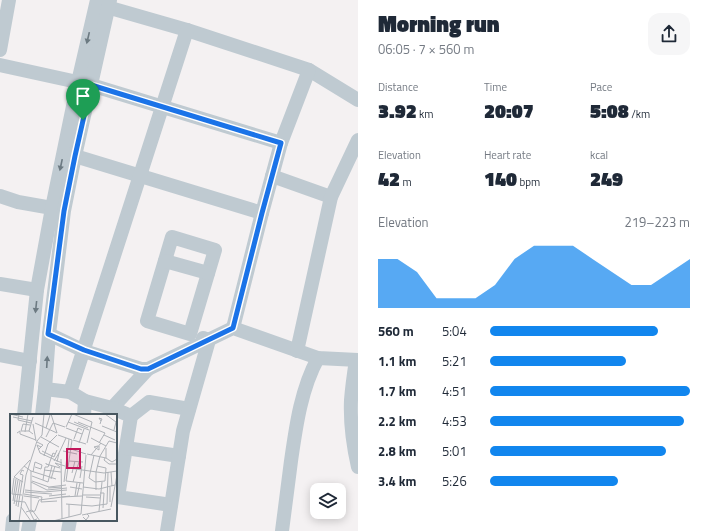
<!DOCTYPE html>
<meta charset="utf-8">
<style>
body{margin:0;font-family:"Titillium Web",sans-serif;background:#f6f6f7;color:#1f2937;height:100vh;display:flex;flex-direction:column;font-size:15px;white-space:nowrap}
*{box-sizing:border-box;margin:0}
p{font-size:13px;color:#747a83}
.icon{flex:none;width:22px;height:22px;fill:none;stroke:currentColor;stroke-width:2;stroke-linecap:round;stroke-linejoin:round}
.map{position:relative;flex:1;overflow:hidden}
.details{display:flex;flex-direction:column;background:#fff;width:352px}
.details>*{flex:none}
.controls{position:absolute;left:310px;top:483px;display:grid;gap:8px}
.controls a{display:grid;place-items:center;width:36px;height:36px;border-radius:8px;background:#fff;box-shadow:0 2px 10px #0003;font-size:20px}
.pin{position:absolute;display:grid;place-items:center;width:34px;height:34px;color:#fff;margin:-41px -17px;border-radius:50% 50% 50% 0;rotate:-45deg;box-shadow:0 0 4px #0007}
.pin .icon{rotate:45deg}
.round{display:grid;place-items:center;flex:none;width:42px;height:42px;border-radius:12px;background:#f6f6f7}
.overview{display:flex;align-items:center;justify-content:space-between;height:68px;padding:0 20px}
h1{font-size:22px;font-weight:800;line-height:30px}
.stats{display:grid;grid-template-columns:repeat(3,1fr);gap:6px;height:68px;padding:4px 20px}
.stats div{display:grid;align-content:center}
.stats b{font-size:20px;font-weight:800}
.stats small{font-size:11px;font-weight:400}
.stats p{font-size:11px}
.chart{height:112px;padding:8px 20px}
.chart p{display:flex;justify-content:space-between}
.chart svg{width:100%;height:72px;margin-top:4px;fill:#1186ee;opacity:.7}
ul{padding:0 20px;list-style:none;font-size:13px}
li{display:grid;grid-template-columns:64px 48px 1fr;align-items:center;height:30px}
li i{height:10px;border-radius:5px;background:#1186ee}
main{display:flex;flex:1;min-height:0}
.map>svg:first-child{display:block}
.lines{fill:none;stroke-linecap:round;stroke-linejoin:round}
.minor{stroke:#bfcad1;stroke-width:14}
.oneway{fill:#6c7a82}
.route-casing{stroke:#fff;stroke-width:8}
.route{stroke:#1a73e8;stroke-width:5}
.inset-road{fill:none;stroke:#afb3b8;stroke-width:1}
.view{fill:#c2185b;fill-opacity:0.15;stroke:#c2185b;stroke-width:2}
.inset-edge{fill:none;stroke:#485760;stroke-width:2}
</style>
<main>
<div class="map">
<svg width="358" height="531" viewBox="0 0 358 531">
<rect width="100%" height="100%" fill="#f4f1f2"/>
<g class="lines">
<g class="minor">
<polyline points="100,5 187,30 309,70 358,100"/>
<polyline points="0,50 9,0"/>
<polyline points="0,65 91,85 281,143"/>
<polyline points="75,156 262,213"/>
<polyline points="272,176 331,197"/>
<polyline points="0,196 18,202 52,208"/>
<polygon points="172,237 215,250 190,334 147,321"/>
<polyline points="165,261 208,273"/>
<polyline points="0,284 37,290"/>
<polyline points="233,328 262,213 281,143 309,70"/>
<polyline points="49,334 84,351 141,369 148,369 233,328 318,358 358,360"/>
<polyline points="297,351 331,197 358,140"/>
<polyline points="0,355 30,361"/>
<path d="M 356,360 C 354,373 352,387 351,400 C 350,423 353,445 358,467"/>
<polyline points="45,389 70,392 85,401 112,408 148,369"/>
<polyline points="70,392 187,30"/>
<polyline points="112,408 131,416 118,497 171,505"/>
<polyline points="24,415 37,290 52,208 78,82 97,0"/>
<polyline points="42,415 45,389 49,334 64,211 75,156 110,0"/>
<polyline points="84,415 85,401"/>
<polyline points="131,416 149,402 189,409"/>
<polyline points="126,448 179,456"/>
<polyline points="12,531 13,520"/>
<polyline points="28,531 30,520"/>
<polyline points="68,531 70,520"/>
<polyline points="167,531 183,431 209,340 203,338"/>
<path d="M 282,531 C 285,508 288,484 291,461 C 296,426 301,389 318,358"/>
</g>
</g>
<defs><path id="oneway-solid" d="M-6-.8H1V-3.2L6.5 0L1 3.2V.8H-6Z"/></defs>
<g class="oneway">
<use href="#oneway-solid" transform="translate(88 38) rotate(103)"/>
<use href="#oneway-solid" transform="translate(61 165) rotate(102)"/>
<use href="#oneway-solid" transform="translate(36 307) rotate(96)"/>
<use href="#oneway-solid" transform="translate(47 362) rotate(-87)"/>
</g>
<g class="lines">
<defs>
<polygon id="route" points="91,85 281,143 262,213 233,328 148,369 141,369 84,350 48,334 64,211 75,156"/>
</defs>
<use href="#route" class="route-casing"/>
<use href="#route" class="route"/>
</g>
<g transform="translate(10 414)">
<rect width="107" height="107" fill="#f4f1f2"/>
<path class="inset-road" d="M 0,0 L 13,3M 9,0 L 8,6 L 21,9M 41,0 L 47,19M 63,0 L 82,8M 95,0 L 106,8 L 104,16M 3,3 L 22,7M 58,8 L 79,16M 64,8 L 78,14M 68,8 L 95,19 L 89,29M 25,9 L 47,19M 23,10 L 26,27M 90,10 L 91,7 L 92,5 L 89,4 L 91,7M 92,12 L 107,18M 56,13 L 62,0M 36,14 L 40,1M 56,14 L 72,20M 19,17 L 11,17 L 13,10 L 20,11M 15,18 L 18,0M 7,19 L 10,17 L 10,20 L 26,26M 23,20 L 19,17 L 23,3M 48,21 L 62,26M 94,21 L 105,26M 31,23 L 49,33M 36,23 L 43,9 L 55,13M 81,24 L 96,32M 64,25 L 68,14 L 72,16M 63,26 L 76,30M 27,27 L 32,21 L 34,0M 27,28 L 33,31 L 28,36M 69,29 L 74,15M 77,29 L 82,8M 88,32 L 84,33 L 89,36 L 89,32M 31,33 L 27,31 L 30,39 L 52,49M 61,35 L 76,40M 32,37 L 44,43 L 47,36M 53,37 L 67,40M 49,39 L 56,24M 77,40 L 96,44 L 96,34M 81,41 L 91,29M 84,41 L 79,64 L 85,68M 34,42 L 38,30 L 47,21M 90,42 L 99,27 L 107,29M 95,44 L 94,46 L 99,50 L 107,50M 96,44 L 102,48 L 107,45M 51,45 L 52,105M 44,47 L 49,39 L 47,48M 59,47 L 73,48M 36,49 L 36,50 L 50,54M 14,52 L 21,57 L 46,65M 50,53 L 45,49 L 55,52M 58,54 L 94,59 L 107,57M 34,56 L 51,58M 23,58 L 25,48 L 32,51 L 31,55 L 25,53M 101,58 L 102,72M 62,59 L 65,47M 22,62 L 38,68 L 42,52M 4,64 L 2,80 L 12,81M 70,64 L 72,52M 41,65 L 45,52M 33,66 L 35,53 L 38,53 L 43,39 L 45,40M 22,67 L 39,73 L 56,71M 56,67 L 62,26M 56,67 L 73,69M 13,68 L 4,63 L 20,46M 21,68 L 37,76 L 57,74M 54,68 L 59,25M 63,68 L 69,48M 85,68 L 95,67 L 96,54 L 87,52M 60,73 L 72,75M 73,73 L 89,75 L 105,71M 38,74 L 52,73M 15,76 L 34,78 L 57,76M 86,76 L 86,58 L 90,42M 15,78 L 42,80M 90,79 L 94,79 L 93,94M 14,80 L 32,83 L 31,88 L 47,87M 73,81 L 90,81M 14,82 L 29,84M 39,82 L 56,80M 65,82 L 67,69M 67,82 L 70,69M 52,83 L 72,82M 76,83 L 90,84M 3,87 L 6,65M 5,87 L 15,88 L 24,106 L 27,105M 100,88 L 100,73M 4,90 L 8,66M 56,90 L 82,92 L 97,90 L 98,58M 59,90 L 59,103M 6,92 L 10,67M 8,93 L 13,61 L 10,60 L 12,56 L 14,57M 11,93 L 21,107M 101,93 L 107,61M 21,96 L 21,57M 89,97 L 92,68M 16,98 L 22,96 L 30,107M 20,98 L 25,97 L 29,86 L 60,82M 72,101 L 101,95M 73,103 L 76,106 L 79,102 L 77,100M 9,107 L 16,61 L 27,27M 43,107 L 71,100 L 76,41"/>
<path class="view" d="M 57,35 L 70,35 L 70,54 L 57,54 Z"/>
<rect width="107" height="107" class="inset-edge"/>
</g>
</svg>
<div class="controls">
<a><svg class="icon" aria-label="layers" viewBox="0 0 24 24"><path d="M12 4l9 5-9 5-9-5zM3 14l9 5 9-5"/></svg></a>
</div>
<div class="pin" style="left:83px;top:120px;background:#1e9e55"><svg class="icon" aria-label="arrive" viewBox="0 0 24 24"><path d="M6 21V4h12l-3 4 3 4H6"/></svg></div>
</div>
<section class="details">
<div class="overview"><div><h1>Morning run</h1><p>06:05 · 7 × 560 m</p></div><a class="round"><svg class="icon" aria-label="share" viewBox="0 0 24 24"><path d="M12 15V3M7 8l5-5 5 5M5 13v7h14v-7"/></svg></a></div>
<div class="stats">
<div><p>Distance</p><b>3.92<small> km</small></b></div>
<div><p>Time</p><b>20:07</b></div>
<div><p>Pace</p><b>5:08<small> /km</small></b></div>
</div>
<div class="stats">
<div><p>Elevation</p><b>42<small> m</small></b></div>
<div><p>Heart rate</p><b>140<small> bpm</small></b></div>
<div><p>kcal</p><b>249</b></div>
</div>
<div class="chart"><p><span>Elevation</span>219–223 m</p>
<svg viewBox="0 0 160 44" preserveAspectRatio="none"><path d="M0 44V14L10 14L20 22L30 38L40 38L50 38L60 30L70 14L80 6L90 6L100 6L110 14L120 22L130 30L140 30L150 22L160 14V44z"/></svg>
</div>
<ul>
<li><b>560 m</b>5:04<i style="width:84%"></i></li>
<li><b>1.1 km</b>5:21<i style="width:68%"></i></li>
<li><b>1.7 km</b>4:51<i style="width:100%"></i></li>
<li><b>2.2 km</b>4:53<i style="width:97%"></i></li>
<li><b>2.8 km</b>5:01<i style="width:88%"></i></li>
<li><b>3.4 km</b>5:26<i style="width:64%"></i></li>
</ul>
</section>
</main>
